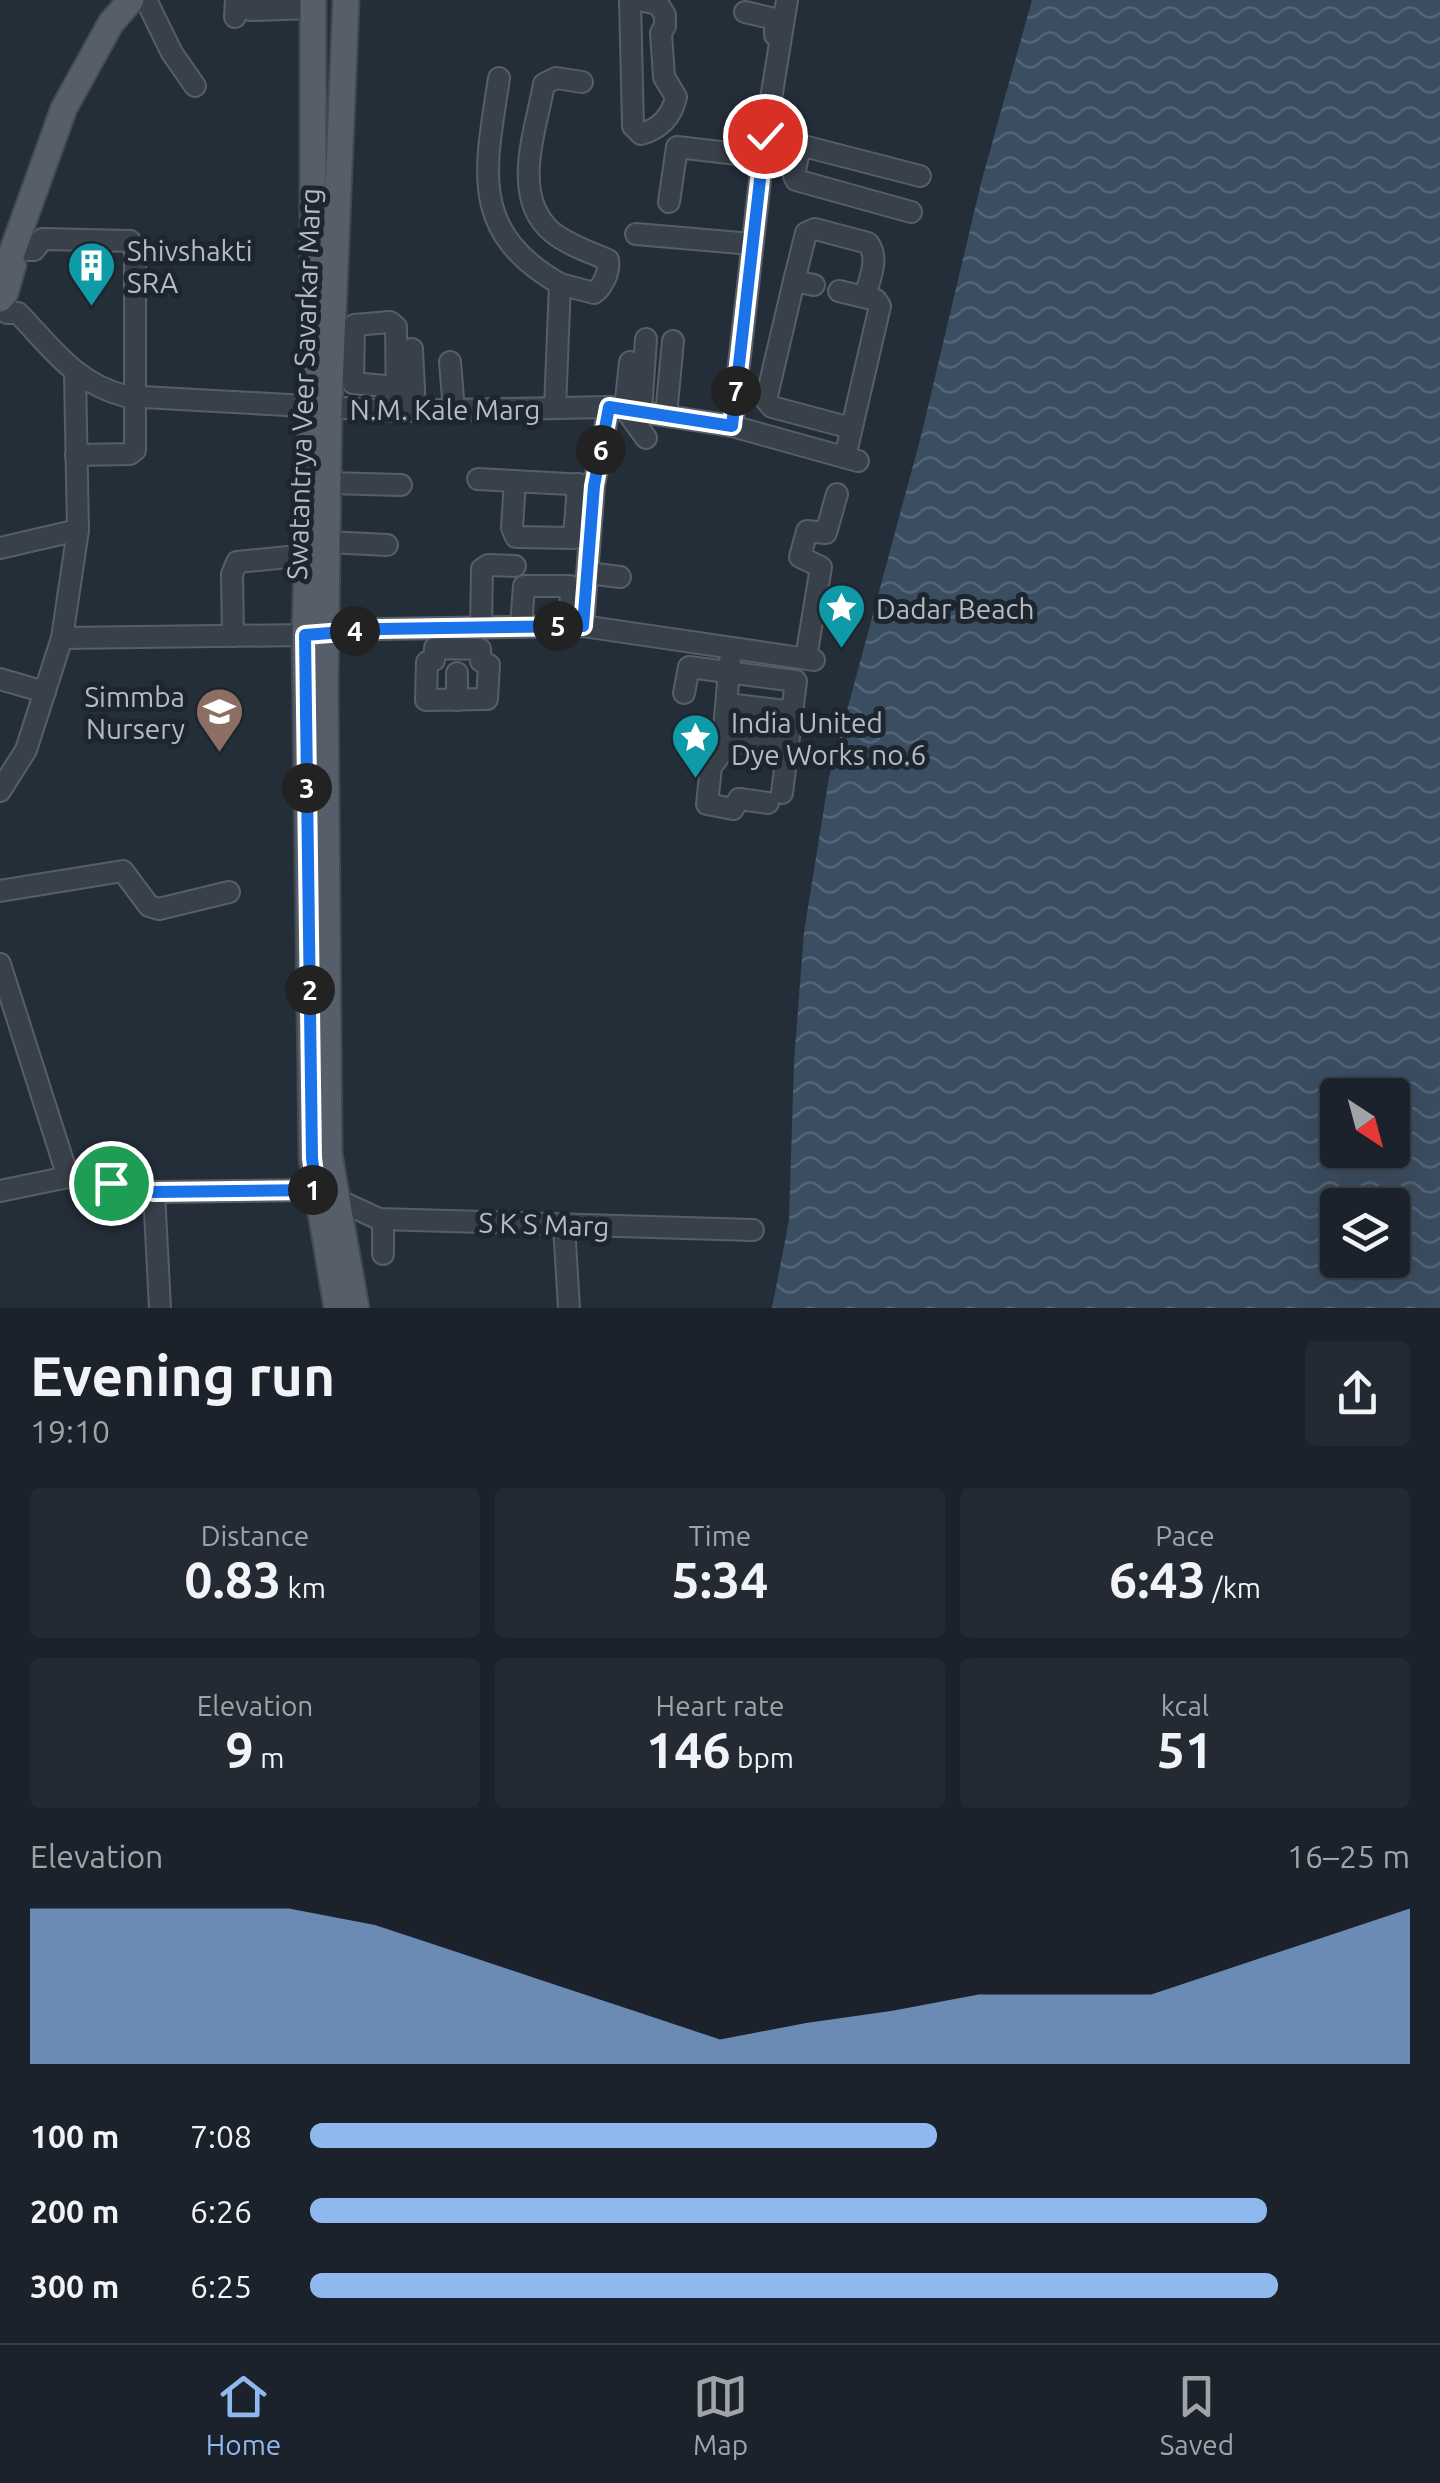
<!DOCTYPE html>
<meta charset="utf-8">
<style>
body{margin:0;font-family:Ubuntu,sans-serif;background:#242a33;color:#f1f3f6;height:100vh;display:flex;flex-direction:column;font-size:38px;white-space:nowrap}
*{box-sizing:border-box;margin:0}
p{font-size:32px;color:#a0a4a9}
.icon{flex:none;width:55px;height:55px;fill:none;stroke:currentColor;stroke-width:2;stroke-linecap:round;stroke-linejoin:round}
.map{position:relative;height:1308px;overflow:hidden}
.panel{display:flex;flex-direction:column;background:#1b222b;flex:1}
.panel>*{flex:none}
.needle{width:65px;rotate:144deg}
.tools{position:absolute;left:1320px;top:1078px;display:grid;gap:20px}
.tools a{display:grid;place-items:center;width:90px;height:90px;border-radius:10px;background:#1b222b;box-shadow:0 10px 40px #0002,0 0 0 2px #393f47;font-size:50px}
.pin{position:absolute;display:grid;place-items:center;width:85px;height:85px;color:#fff;margin:-42px;border:5px solid #fff;border-radius:50%;box-shadow:0 2px 10px #0007}
.km{position:absolute;width:50px;height:50px;margin:-25px;border-radius:50%;background:#222;color:#fff;font-size:28px;line-height:50px;text-align:center}
.round{display:grid;place-items:center;flex:none;width:105px;height:105px;border-radius:10px;background:#242a33}
.headline{display:flex;align-items:center;justify-content:space-between;height:170px;padding:0 30px}
h1{font-size:55px;font-weight:600;line-height:75px}
.metrics{display:grid;grid-template-columns:repeat(3,1fr);gap:15px;height:170px;padding:10px 30px}
.metrics div{display:grid;align-content:center;border-radius:10px;background:#242a33;text-align:center}
.metrics b{font-size:50px;font-weight:600}
.metrics small{font-size:28px;font-weight:400}
.metrics p{font-size:28px}
.chart{height:280px;padding:20px 30px}
.chart p{display:flex;justify-content:space-between}
.chart svg{width:100%;height:180px;margin-top:10px;fill:#8fb8ee;opacity:.7}
ul{padding:0 30px;list-style:none;font-size:32px}
li{display:grid;grid-template-columns:160px 120px 1fr;align-items:center;height:75px}
li i{height:25px;border-radius:12px;background:#8fb8ee}
.menu{display:flex;justify-content:space-around;align-items:center;height:140px;border-top:2px solid #393f47;background:#1b222b;font-size:28px;color:#a0a4a9}
.menu a{display:grid;justify-items:center;gap:5px}
.menu .on{color:#8fb8ee}
.map>svg:first-child{display:block}
.water{fill:url(#water-waves);fill-rule:evenodd}
.lines{fill:none;stroke-linecap:round;stroke-linejoin:round}
.minor-casing{stroke:#565e67;stroke-width:24}
.major-casing{stroke:#414952;stroke-width:29}
.minor{stroke:#384049;stroke-width:20}
.major{stroke:#565f69;stroke-width:25}
.route-casing{stroke:#fff;stroke-width:20}
.route{stroke:#1a73e8;stroke-width:12}
.labels{text-anchor:middle;dominant-baseline:central;stroke-width:10;stroke-linejoin:round;paint-order:stroke}
.poi-label{font-size:28px;fill:#b3bbc5;stroke:#1d252e;text-anchor:start}
.street-label{font-size:28px;fill:#b3bbc5;stroke:#1d252e}
</style>
<div class="map">
<svg width="1440" height="1308" viewBox="0 0 1440 1308">
<defs>
<pattern id="water-waves" width="16" height="10" patternUnits="userSpaceOnUse" patternTransform="scale(2.5)"><rect width="16" height="10" fill="#3b4d61"/><path d="M0 5q4-4 8 0t8 0" fill="none" stroke="#556576"/></pattern>
</defs>
<rect width="100%" height="100%" fill="#242e39"/>
<path class="water" d="M 1032,0 L 1440,0 L 1440,1308 L 772,1308 L 789,1220 L 794,1062 L 804,932 L 829,777 L 921,436 L 981,183 ZM 1338,1095 L 1392,1095 L 1392,1150 L 1338,1150 ZM 1338,1205 L 1392,1205 L 1392,1260 L 1338,1260 Z"/>
<g class="lines">
<defs>
<g id="minor">
<polyline points="146,0 172,53 195,86"/>
<polyline points="250,0 250,10 313,8"/>
<path d="M 630,0 L 633,126 L 641,134 C 660,129 672,116 676,97 L 664,77 L 661,33 L 665,26 L 665,15 L 658,4 L 639,0"/>
<polyline points="745,12 775,19 775,35"/>
<polyline points="235,17 236,0"/>
<path d="M 499,78 C 486,167 467,231 560,284 L 555,408"/>
<polyline points="765,136 920,176"/>
<polyline points="800,145 794,176 796,180 911,212"/>
<polyline points="669,202 677,147 763,157"/>
<polyline points="636,234 752,244"/>
<polyline points="13,250 34,250 43,239 130,241 135,247 135,450 130,454 76,455"/>
<path d="M 794,281 L 806,233 L 815,229 L 868,243 C 880,259 869,279 865,297"/>
<path d="M 560,284 L 594,293 C 603,287 610,271 608,260 C 590,252 568,245 552,232 C 510,196 536,130 544,84 L 556,78 L 582,82"/>
<polyline points="814,285 794,281 766,400 772,407 851,428"/>
<polyline points="839,291 876,300 880,306 845,457"/>
<path d="M 0,308 L 7,313 L 18,313 C 53,349 75,383 125,396 L 397,411 L 609,407 L 732,426 L 858,461"/>
<polyline points="412,349 415,411"/>
<polyline points="450,362 454,411"/>
<polyline points="630,362 625,409 646,438"/>
<polyline points="396,387 353,383 354,325 390,322 396,327 397,411"/>
<polyline points="641,412 646,339"/>
<polyline points="666,415 673,341"/>
<polyline points="732,426 765,136 787,0"/>
<polyline points="478,479 587,485"/>
<polyline points="515,481 512,528 516,537 574,538 578,484"/>
<polyline points="330,483 401,485"/>
<polyline points="328,542 387,545"/>
<polyline points="0,548 78,530"/>
<polyline points="588,573 620,577"/>
<polyline points="583,626 594,485 609,407"/>
<polyline points="521,627 524,586 570,586 571,607"/>
<polyline points="481,628 482,569 488,565 515,566"/>
<polyline points="233,636 232,574 237,562 309,555"/>
<polyline points="62,638 305,635 380,629 583,626 814,660"/>
<polygon points="435,648 480,649 481,661 489,665 487,699 426,700 427,662 434,660"/>
<polyline points="806,658 821,567 800,557 807,531 826,533 837,494"/>
<polyline points="730,660 722,752 711,767 707,804 733,809 739,799 768,803"/>
<polyline points="457,673 457,700"/>
<polyline points="0,679 45,692"/>
<polyline points="684,693 689,667 796,681 782,793"/>
<polyline points="727,704 794,712"/>
<polyline points="724,741 788,748"/>
<polyline points="0,791 26,750 62,638 78,530 75,373"/>
<polyline points="0,891 123,871 149,906 159,909 229,892"/>
<polyline points="0,964 68,1177"/>
<polyline points="103,1156 111,1183"/>
<polyline points="0,1191 68,1177 84,1177 154,1192 316,1190 379,1219 753,1230"/>
<polyline points="154,1192 160,1308"/>
<polyline points="564,1225 569,1308"/>
<polyline points="383,1254 383,1220"/>
</g>
<g id="major">
<polyline points="313,0 313,347 305,635 312,1158 337,1308"/>
<polyline points="346,0 329,408 325,687 329,1154 356,1308"/>
<polyline points="0,275 4,263 9,260 13,250 64,108 111,23 131,0"/>
<polyline points="0,299 5,293 13,265 9,260"/>
</g>
</defs>
<use href="#minor" class="minor-casing"/>
<use href="#major" class="major-casing"/>
<use href="#minor" class="minor"/>
<use href="#major" class="major"/>
</g>
<g class="lines">
<defs>
<polyline id="route" points="111,1183 154,1192 316,1190 312,1158 305,635 380,629 583,626 594,486 609,407 732,426 765,136"/>
</defs>
<use href="#route" class="route-casing"/>
<use href="#route" class="route"/>
</g>
<defs>
<symbol id="building-pin" viewBox="-11 -11 22 30"><path d="M0 17L-7.5 6A9.5 9.5 0 1 1 7.5 6Z" fill="#0f9aa8" stroke="#1d252e"/><path d="M-4-6H4V6H1V3H-1V6H-4ZM-2.5-4.3h1.7v1.8h-1.7ZM.8-4.3h1.7v1.8H.8ZM-2.5-1h1.7V.8h-1.7ZM.8-1h1.7V.8H.8Z" fill="#fff"/></symbol>
<symbol id="sight-pin" viewBox="-11 -11 22 30"><path d="M0 17L-7.5 6A9.5 9.5 0 1 1 7.5 6Z" fill="#0f9aa8" stroke="#1d252e"/><path d="M0-6L1.8-2.2L6-1.7L2.9 1.2L3.7 5.4L0 3.3L-3.7 5.4L-2.9 1.2L-6-1.7L-1.8-2.2Z" fill="#fff"/></symbol>
<symbol id="school-pin" viewBox="-11 -11 22 30"><path d="M0 17L-7.5 6A9.5 9.5 0 1 1 7.5 6Z" fill="#8d6e63" stroke="#1d252e"/><path d="M0-5L7-2L0 1L-7-2ZM-4 1L0 2.5L4 1V4Q0 6-4 4Z" fill="#fff"/></symbol>
</defs>
<g fill-rule="evenodd">
<use href="#building-pin" x="64" y="238" width="55" height="75"/>
<use href="#sight-pin" x="814" y="580" width="55" height="75"/>
<use href="#school-pin" x="192" y="684" width="55" height="75"/>
<use href="#sight-pin" x="668" y="710" width="55" height="75"/>
</g>
<g class="labels">
<g class="poi-label">
<text x="127" y="250">Shivshakti<tspan x="127" dy="32">SRA</tspan></text>
<text x="876" y="608">Dadar Beach</text>
<text x="185" y="696" text-anchor="end">Simmba<tspan x="185" dy="32">Nursery</tspan></text>
<text x="731" y="722">India United<tspan x="731" dy="32">Dye Works no.6</tspan></text>
</g>
<g class="street-label">
<text transform="translate(303 384) rotate(-88)">Swatantrya Veer Savarkar Marg</text>
<text x="445" y="409">N.M. Kale Marg</text>
<text transform="translate(544 1224) rotate(2)">S K S Marg</text>
</g>
</g>
</svg>
<div class="tools">
<a><svg class="needle" viewBox="-14 -14 28 28"><path d="M0-13l5 13h-10z" fill="#e53935"/><path d="M0 13l5-13h-10z" fill="#a0a4a9"/></svg></a>
<a><svg class="icon" aria-label="layers" viewBox="0 0 24 24"><path d="M12 4l9 5-9 5-9-5zM3 14l9 5 9-5"/></svg></a>
</div>
<div class="pin" style="left:111px;top:1183px;background:#1e9e55"><svg class="icon" aria-label="arrive" viewBox="0 0 24 24"><path d="M6 21V4h12l-3 4 3 4H6"/></svg></div>
<div class="pin" style="left:765px;top:136px;background:#d93025"><svg class="icon" aria-label="check" viewBox="0 0 24 24"><path d="M5 12l5 5 9-10"/></svg></div>
<b class="km" style="left:313px;top:1190px">1</b>
<b class="km" style="left:310px;top:990px">2</b>
<b class="km" style="left:307px;top:788px">3</b>
<b class="km" style="left:355px;top:631px">4</b>
<b class="km" style="left:558px;top:626px">5</b>
<b class="km" style="left:601px;top:450px">6</b>
<b class="km" style="left:736px;top:391px">7</b>
</div>
<section class="panel">
<div class="headline"><div><h1>Evening run</h1><p>19:10</p></div><a class="round"><svg class="icon" aria-label="share" viewBox="0 0 24 24"><path d="M12 15V3M7 8l5-5 5 5M5 13v7h14v-7"/></svg></a></div>
<div class="metrics">
<div><p>Distance</p><b>0.83<small> km</small></b></div>
<div><p>Time</p><b>5:34</b></div>
<div><p>Pace</p><b>6:43<small> /km</small></b></div>
</div>
<div class="metrics">
<div><p>Elevation</p><b>9<small> m</small></b></div>
<div><p>Heart rate</p><b>146<small> bpm</small></b></div>
<div><p>kcal</p><b>51</b></div>
</div>
<div class="chart"><p><span>Elevation</span>16–25 m</p>
<svg viewBox="0 0 160 44" preserveAspectRatio="none"><path d="M0 44V6L10 6L20 6L30 6L40 10L50 17L60 24L70 31L80 38L90 34L100 31L110 27L120 27L130 27L140 20L150 13L160 6V44z"/></svg>
</div>
<ul>
<li><b>100 m</b>7:08<i style="width:57%"></i></li>
<li><b>200 m</b>6:26<i style="width:87%"></i></li>
<li><b>300 m</b>6:25<i style="width:88%"></i></li>
</ul>
</section>
<nav class="menu">
<a class="on"><svg class="icon" aria-label="home" viewBox="0 0 24 24"><path d="M3 11l9-7 9 7M6 9v11h12V9"/></svg>Home</a>
<a><svg class="icon" aria-label="map" viewBox="0 0 24 24"><path d="M3 6l6-2 6 2 6-2v14l-6 2-6-2-6 2zM9 4v14M15 6v14"/></svg>Map</a>
<a><svg class="icon" aria-label="saved" viewBox="0 0 24 24"><path d="M7 4h10v16l-5-4-5 4z"/></svg>Saved</a>
</nav>
